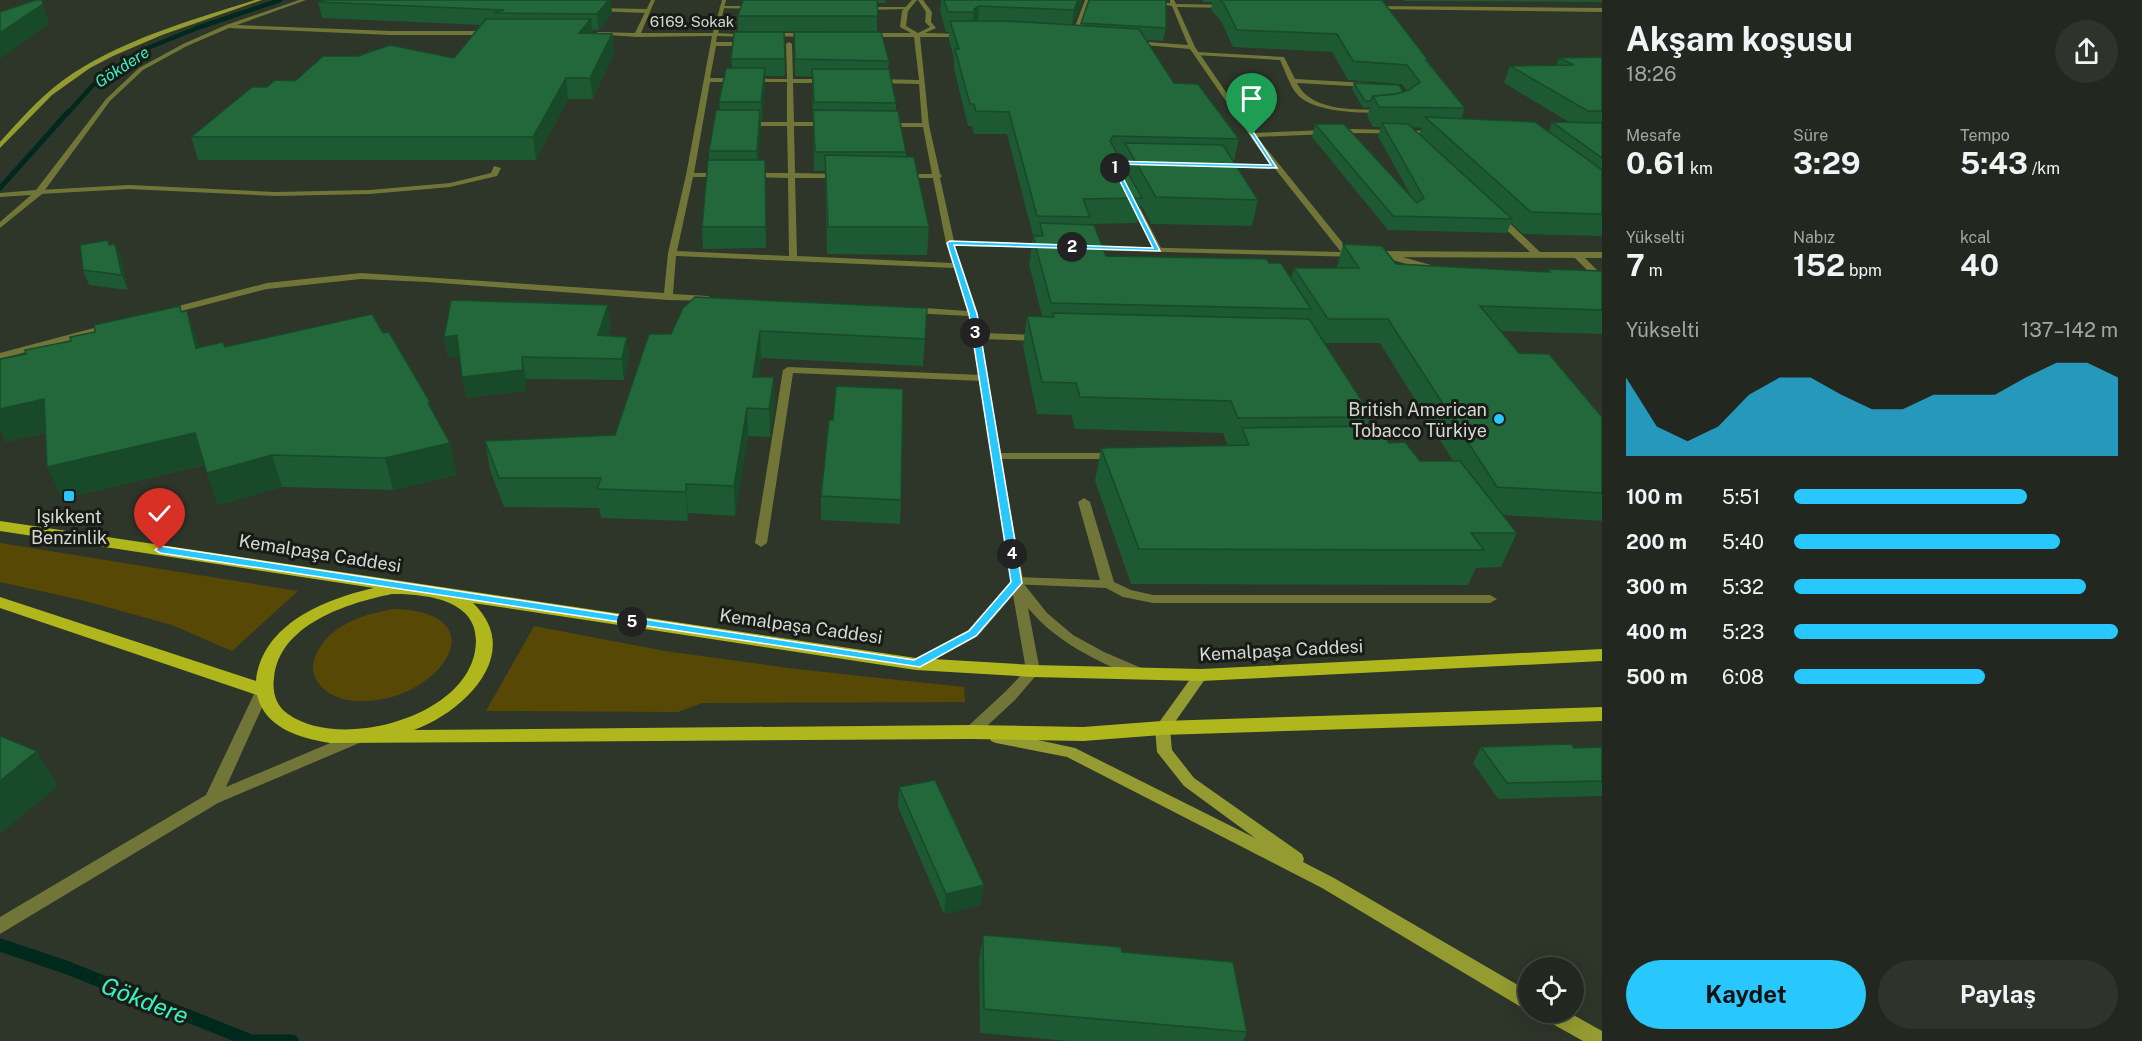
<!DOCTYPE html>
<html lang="tr">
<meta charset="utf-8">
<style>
body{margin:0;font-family:"Public Sans",sans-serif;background:#2e342c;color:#f1f3f6;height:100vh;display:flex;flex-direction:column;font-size:22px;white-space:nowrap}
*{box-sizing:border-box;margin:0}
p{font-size:20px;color:#a2a6a4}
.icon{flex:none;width:33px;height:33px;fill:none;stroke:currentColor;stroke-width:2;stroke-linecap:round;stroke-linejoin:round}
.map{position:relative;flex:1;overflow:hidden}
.details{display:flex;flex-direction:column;background:#22281f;width:540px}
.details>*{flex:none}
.controls{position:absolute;left:1518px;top:957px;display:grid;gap:12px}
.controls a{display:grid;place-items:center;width:66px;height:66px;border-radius:50%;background:#22281f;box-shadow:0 6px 24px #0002,0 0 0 2px #3f443d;font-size:30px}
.pin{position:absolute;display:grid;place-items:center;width:51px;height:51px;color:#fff;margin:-62px -26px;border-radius:50% 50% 50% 0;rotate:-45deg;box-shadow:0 0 6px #0007}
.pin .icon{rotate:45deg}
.km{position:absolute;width:30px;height:30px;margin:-15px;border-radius:50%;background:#222;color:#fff;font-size:16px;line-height:30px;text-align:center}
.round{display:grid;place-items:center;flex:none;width:63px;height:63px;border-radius:32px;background:#2e342c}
.overview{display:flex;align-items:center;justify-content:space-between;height:102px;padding:0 24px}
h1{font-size:33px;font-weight:700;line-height:45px}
.metrics{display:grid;grid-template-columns:repeat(3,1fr);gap:9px;height:102px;padding:6px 24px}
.metrics div{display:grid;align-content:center}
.metrics b{font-size:30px;font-weight:700}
.metrics small{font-size:16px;font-weight:400}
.metrics p{font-size:16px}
.chart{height:168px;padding:12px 24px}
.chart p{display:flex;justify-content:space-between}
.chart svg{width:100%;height:108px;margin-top:6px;fill:#28c8ff;opacity:.7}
.primary-button{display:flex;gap:12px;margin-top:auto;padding:12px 24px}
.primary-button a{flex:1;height:69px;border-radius:36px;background:#28c8ff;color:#111;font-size:24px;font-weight:700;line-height:69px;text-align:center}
.primary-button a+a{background:#2e342c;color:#f1f3f6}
ul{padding:0 24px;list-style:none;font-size:20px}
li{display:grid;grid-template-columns:96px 72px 1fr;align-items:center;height:45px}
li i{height:15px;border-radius:8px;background:#28c8ff}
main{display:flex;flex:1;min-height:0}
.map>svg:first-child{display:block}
.green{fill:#584806}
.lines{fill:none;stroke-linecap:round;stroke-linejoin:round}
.stream-far2{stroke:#00291e;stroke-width:4.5}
.stream-far1{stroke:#00291e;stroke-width:5}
.stream{stroke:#00291e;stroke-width:13}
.service{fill:#717638;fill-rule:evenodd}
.minor{fill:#717638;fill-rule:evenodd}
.tertiary{fill:#717638;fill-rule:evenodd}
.secondary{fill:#949b30;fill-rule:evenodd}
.primary{fill:#afb71d;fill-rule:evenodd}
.wall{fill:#1d5932;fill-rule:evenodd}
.shaded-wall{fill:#184929}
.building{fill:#22683a;stroke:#184929;stroke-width:1.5}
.route{fill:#28c8ff;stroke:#fff;stroke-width:1.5}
.poi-dot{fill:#28c8ff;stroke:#191c16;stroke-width:2}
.labels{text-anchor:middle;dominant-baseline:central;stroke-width:6;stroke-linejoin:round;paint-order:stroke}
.far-street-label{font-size:15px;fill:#d5d9d2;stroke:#191c16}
.far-water-label{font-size:16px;font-style:italic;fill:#38f1c1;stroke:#191c16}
.poi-label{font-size:18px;fill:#d5d9d2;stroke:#191c16;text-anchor:end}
.street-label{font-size:18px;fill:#d5d9d2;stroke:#191c16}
.near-water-label{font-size:24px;font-style:italic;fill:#38f1c1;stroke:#191c16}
</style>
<main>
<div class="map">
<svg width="1602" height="1041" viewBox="0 0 1602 1041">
<rect width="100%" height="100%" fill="#2e3529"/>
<g class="green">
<polygon points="0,543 298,591 232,651 172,625 85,601 0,582"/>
<path d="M 394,609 C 502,612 439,703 361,701 C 344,701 327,696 317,681 C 313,675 312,667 314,660 C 325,626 363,614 394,609 Z"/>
<polygon points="534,626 665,651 796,669 964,687 965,702 702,703 678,712 486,711"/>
</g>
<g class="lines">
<polyline class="stream-far2" points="67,114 93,85 143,50 197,28 280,0"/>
<polyline class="stream-far1" points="0,188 68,112"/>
<polyline class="stream" points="0,945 68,968 251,1041 292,1041"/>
<g class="service">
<polygon points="1085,0 1089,0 1078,34 1065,35 1065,33 1073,32"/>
<polygon points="756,6 758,9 719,8 722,6"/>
<polygon points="864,7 907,7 910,9 862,10"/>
<polygon points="595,8 647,9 650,11 647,13 593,11"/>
<path d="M 1197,52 L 1284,57 L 1295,79 L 1368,83 L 1371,85 L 1368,87 L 1297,83 C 1311,112 1357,110 1385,109 L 1388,111 L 1385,113 C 1362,113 1311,113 1296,93 C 1289,84 1285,70 1280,60 L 1195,55 Z"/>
<polygon points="1219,163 1275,165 1279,167 1275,169 1222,167 1219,167"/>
<polygon points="494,166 501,168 497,176 450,187 370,194 275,196 129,189 39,194 35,192 39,190 129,185 275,192 370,190 450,183 491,173"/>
<polygon points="1129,198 1136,200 1162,250 1161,252 1154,250 1128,200"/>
<polygon points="1381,251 1438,267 1439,269 1435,272 1378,256 1377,254"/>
<polygon points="1573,252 1579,252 1602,275 1602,283 1595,282 1595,278 1573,256"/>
<polygon points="788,367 982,375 987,378 982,381 793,373 767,543 761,547 755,543 783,370"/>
<polygon points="1084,498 1090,502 1114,582 1131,590 1153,595 1490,595 1497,599 1490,603 1153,603 1123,597 1106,588 1011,584 1010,581 1011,578 1016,577 1100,580 1078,502"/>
</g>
<g class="minor">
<polygon points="299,0 306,0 237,25 391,31 490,31 493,33 490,35 391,35 229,28 187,46 143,70 110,101 42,194 0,228 0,222 31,195 0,197 0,193 36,190 106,99 139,68 183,44 226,25"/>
<path d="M 651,0 L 655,0 L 641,33 L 713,33 L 722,0 L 726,0 L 718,33 L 751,35 L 748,37 L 717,36 L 716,42 L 750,42 L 753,44 L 750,46 L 716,46 L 710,78 L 787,79 L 786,44 L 789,42 L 792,44 L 793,79 L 826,79 L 829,81 L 826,83 L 793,83 L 794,122 L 827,122 L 830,124 L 827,126 L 794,126 L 795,173 L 839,174 L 843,176 L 839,178 L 795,178 L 797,256 L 952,263 L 946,243 L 933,178 L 904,178 L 900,176 L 904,174 L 932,174 L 923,127 L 887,127 L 884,125 L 887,123 L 922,123 L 919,84 L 876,83 L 873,81 L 876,79 L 919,80 L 914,37 L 868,37 L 865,35 L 868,33 L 911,33 L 900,27 L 902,11 L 912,0 L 917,0 L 908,11 L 906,26 L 918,33 L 930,27 L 925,22 L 926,12 L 918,0 L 923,0 L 932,12 L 931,22 L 936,28 L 925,33 L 966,34 L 964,37 L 920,37 L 929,125 L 940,174 L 942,176 L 940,178 L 954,241 L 1048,244 L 1052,246 L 1048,248 L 955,246 L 978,314 L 981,333 L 1038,335 L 1043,338 L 1038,341 L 982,339 L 1000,453 L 1116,453 L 1122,456 L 1116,459 L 1001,459 L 1024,584 L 1047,613 L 1073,635 L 1104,652 L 1146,670 L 1148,674 L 1146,678 L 1136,678 C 1096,660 1057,643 1028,608 L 1040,671 L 1015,700 L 976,736 L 971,738 L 966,736 L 964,732 L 966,728 L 1005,692 L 1026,670 L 1013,595 L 978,636 L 921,667 L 911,667 L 909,664 L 911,661 L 968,630 L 1011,581 L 969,316 L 911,313 L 906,310 L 911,307 L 967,311 L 954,268 L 676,256 L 673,294 L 708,296 L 712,299 L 711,301 L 668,300 L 427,282 L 361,279 L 267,289 L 166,315 L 161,312 L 163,310 L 267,283 L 361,273 L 664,293 L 668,253 L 686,175 L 712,36 L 637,37 L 595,34 L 598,32 L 635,33 ZM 710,82 L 787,82 L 787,122 L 746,122 L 743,124 L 746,126 L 787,126 L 788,173 L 751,173 L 747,175 L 751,177 L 788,178 L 789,256 L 677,251 L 693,177 L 722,177 L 726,175 L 722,173 L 694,173 Z"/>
<polygon points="1134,0 1170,3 1170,0 1174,0 1176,4 1230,5 1228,8 1177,7 1195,47 1254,133 1351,129 1436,131 1436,133 1434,134 1351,133 1257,137 1350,252 1360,253 1360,257 1083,250 1083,246 1086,246 1341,252 1257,146 1190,49 1133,44 1135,41 1188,45 1172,6"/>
<polygon points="1374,6 1602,8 1602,12 1372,9"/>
<polygon points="769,33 808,33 811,35 808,37 767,36"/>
<polygon points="1495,215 1501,215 1540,252 1602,252 1602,258 1374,257 1370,254 1374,251 1530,252 1495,219"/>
<polygon points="109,324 112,325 112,329 0,359 0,353"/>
</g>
<polygon class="tertiary" points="263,685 268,686 270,690 226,787 354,733 359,731 364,733 366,737 364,741 218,803 0,934 0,917 206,795 256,690 258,686"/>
<g class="secondary">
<path d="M 255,0 L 262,0 L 162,35 L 113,56 L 90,68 L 52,95 L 0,148 L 0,142 C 19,121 39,98 62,81 C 119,40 189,21 255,0 Z"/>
<polygon points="1201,670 1206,671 1208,675 1170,729 1172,750 1194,778 1302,854 1304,859 1303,862 1334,878 1528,991 1528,1009 1521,1007 1322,888 1067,757 996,743 991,741 989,737 991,733 996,731 1075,748 1255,838 1184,786 1157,752 1155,728 1196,671"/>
<polygon points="1540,1012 1568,1012 1602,1031 1602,1041 1583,1041 1542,1018"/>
</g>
<path class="primary" d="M 0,521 L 916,658 L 1033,665 L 1201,669 L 1602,649 L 1602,661 L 1201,681 L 1033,677 L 916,670 L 473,603 C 525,653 464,712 414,730 L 971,725 L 1083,727 L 1162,721 L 1602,707 L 1602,721 L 1162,735 L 1083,741 L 971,739 L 330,743 C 299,738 265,728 257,695 L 0,608 L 0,597 L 256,681 C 262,624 325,599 374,588 L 0,531 ZM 392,594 C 428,594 484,600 475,651 C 464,718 339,751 288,714 C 276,706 272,692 274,678 C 279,624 348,603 392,594 Z"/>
</g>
<g class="wall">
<polygon points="743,0 886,0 885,3 877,3 877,32 738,31 738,16"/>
<path d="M 941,0 L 1082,0 L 1073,25 L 1080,26 L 1081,23 L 1166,28 L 1163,41 L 1146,40 L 1174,83 L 1239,139 L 1234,161 L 1258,200 L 1252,226 L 1151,224 L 1141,205 L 1137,223 L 1089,224 L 1106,256 L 1269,263 L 1291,278 L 1294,268 L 1338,268 L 1337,267 L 1343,244 L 1396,264 L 1546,272 L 1547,269 L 1602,271 L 1602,334 L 1501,331 L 1519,353 L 1602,417 L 1602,521 L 1503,515 L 1517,533 L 1501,567 L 1476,568 L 1468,585 L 1131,584 L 1095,481 L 1101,448 L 1228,446 L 1223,433 L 1075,429 L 1071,415 L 1037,414 L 1023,346 L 1027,316 L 1042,316 L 1029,264 L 1033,236 L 1007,134 L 974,134 L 972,126 L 968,126 L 954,69 L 954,58 L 949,40 L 949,32 L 946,32 L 940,11 ZM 1325,343 L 1380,343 L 1453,461 L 1420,461 L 1389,443 L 1367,426 L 1371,415 Z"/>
<path d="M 1202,0 L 1382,0 L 1428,60 L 1427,62 L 1465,108 L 1461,119 L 1549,131 L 1552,122 L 1569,122 L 1504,83 L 1510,66 L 1556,66 L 1559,58 L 1602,57 L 1602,237 L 1600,236 L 1523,234 L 1511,223 L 1507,233 L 1388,230 L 1312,137 L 1315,124 L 1411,196 L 1378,136 L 1381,127 L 1373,127 L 1367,116 L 1370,107 L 1363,108 L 1352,89 L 1354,83 L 1403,92 L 1407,91 L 1402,84 L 1348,80 L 1332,52 L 1233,47 L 1221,21 L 1211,10 L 1212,2 L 1204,2 ZM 1412,127 L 1422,128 L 1419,134 Z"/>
<polygon points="1403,0 1602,0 1602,2 1405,1"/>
<polygon points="318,2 612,14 599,30 592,30 593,34 612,34 614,53 593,99 568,99 536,160 198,160 191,137 267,87 295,81 454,58 481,25 322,18"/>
<polygon points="784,32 785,76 765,76 765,85 762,120 761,120 758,160 765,160 766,248 703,249 702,227 709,160 709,151 720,110 719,102 732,68 731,59"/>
<polygon points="794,32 889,61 888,69 896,103 896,111 906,152 906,157 929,227 927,255 827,254 825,171 814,171 812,77 795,76"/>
<polygon points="115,244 121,258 128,290 89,285 83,270"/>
<polygon points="695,297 925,339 923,366 761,358 758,377 775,405 770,437 748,436 735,516 688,513 688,521 601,518 599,508 504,507 490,470 485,441 615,435 671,334"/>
<polygon points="182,312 197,340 199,347 225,347 383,333 432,409 457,475 393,490 282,487 218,505 204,465 62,499 46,433 6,442 0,429 0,359 26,354 71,341 95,332"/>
<polygon points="611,325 607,335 629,357 624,380 526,379 526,391 467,398 462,377 460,356 448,358 444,337"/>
<polygon points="821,496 901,500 900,524 821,520"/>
<polygon points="1481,747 1574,748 1602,747 1602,796 1498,799 1473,763"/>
<polygon points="899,787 981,905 944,914 898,807"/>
<polygon points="983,935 1122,952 1247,1032 1243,1041 1068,1041 980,1033 979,960"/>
</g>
<g class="shaded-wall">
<polygon points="600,0 611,0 612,14 599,30 597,14"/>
<polygon points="1078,0 1082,0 1082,2 1071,30 1074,10"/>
<polygon points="43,4 50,23 0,59 0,33"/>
<polygon points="979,6 977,26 973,28 974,9"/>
<polygon points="591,19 593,38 579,33"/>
<polygon points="612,34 614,53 593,99 590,78"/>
<polygon points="765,68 765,85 762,120 761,102"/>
<polygon points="566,78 568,99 536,160 533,137"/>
<polygon points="760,110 761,128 757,171 757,151"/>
<polygon points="115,244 121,258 128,290 122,275"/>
<polygon points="608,305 611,325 600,356 598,335"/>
<polygon points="187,311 197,340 207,377 196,348"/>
<polygon points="760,331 761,358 754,404 753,377"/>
<polygon points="457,335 462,355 448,358 444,337"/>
<polygon points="627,337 629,357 624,380 622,359"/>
<polygon points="522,357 526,379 526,391 467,398 462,377"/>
<polygon points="774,377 775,405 770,437 769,409"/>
<polygon points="44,399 58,430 6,442 0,429 0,409"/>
<polygon points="747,408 748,436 735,516 734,486"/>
<polygon points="195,433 206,464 62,499 47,467"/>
<polygon points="450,443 457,475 393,490 385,458"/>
<polygon points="272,455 282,487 218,505 207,473"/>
<polygon points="686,484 688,513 688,521 686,492"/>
<polygon points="37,751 58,786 0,834 0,781"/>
<polygon points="984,885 981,905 944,914 946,894"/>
</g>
<g class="building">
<polygon points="36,0 42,0 43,4 0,33 0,12"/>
<polygon points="323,0 609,0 597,14 494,13 504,10 318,2"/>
<polygon points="743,0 877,0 878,16 738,16"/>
<polygon points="944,0 1078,0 1074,10 979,6 974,9 975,12 948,12"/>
<polygon points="1089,0 1166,0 1166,28 1081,23"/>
<polygon points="1220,0 1382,0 1428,60 1426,60 1465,108 1379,107 1373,96 1395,94 1409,90 1420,82 1407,65 1353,61 1337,34 1237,30 1224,4"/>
<polygon points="486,19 591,19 579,33 612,34 590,78 566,78 533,137 191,137 252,87 267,87 275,80 295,81 323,56 358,56 390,45 454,58"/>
<polygon points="950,21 1006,21 1139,29 1174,83 1198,84 1239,139 1113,136 1110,141 1142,198 1083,199 1090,217 1037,216 1009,112 976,111 974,104 970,104 955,49 959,49"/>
<polygon points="734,32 784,32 785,59 731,59"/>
<polygon points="794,32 881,32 889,61 795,59"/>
<polygon points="1602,57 1602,111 1588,111 1510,66 1574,65 1559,58"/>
<polygon points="726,68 765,68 761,102 719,102"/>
<polygon points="812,69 889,69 896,103 814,102"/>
<polygon points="1354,83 1399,85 1403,92 1395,94 1373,96 1371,101 1365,101"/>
<polygon points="716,110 760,110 757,151 709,151"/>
<polygon points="813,110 898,111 906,152 815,152"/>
<polygon points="1425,117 1535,122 1602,170 1602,214 1531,212"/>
<polygon points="1552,122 1602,123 1602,158"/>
<polygon points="1382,123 1408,124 1512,219 1393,216 1315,124 1344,124 1417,203 1424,198"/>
<polygon points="1125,143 1223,145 1258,200 1156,197"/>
<polygon points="825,155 914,157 929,227 828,227"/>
<polygon points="708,160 765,160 766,227 702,227"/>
<polygon points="1040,223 1094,225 1106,256 1267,259 1269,263 1281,263 1311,309 1051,303 1033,236 1043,236"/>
<polygon points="108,240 109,245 115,244 122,275 83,270 80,245"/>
<polygon points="1343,244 1382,246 1396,264 1550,272 1547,269 1602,271 1602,310 1480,306 1519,353 1549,354 1602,417 1602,493 1497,487 1388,319 1328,319 1294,268 1359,268"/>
<polygon points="695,297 927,308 925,339 760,331 753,377 774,377 769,409 747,408 734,486 686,484 686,492 597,489 601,478 499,478 485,441 615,435 649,334 671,334 683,308"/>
<polygon points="451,300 608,305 598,335 627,337 622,359 522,357 523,370 462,377 457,335 444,337"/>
<polygon points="180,306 181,312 187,311 196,348 223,342 225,347 372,314 383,333 389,332 430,402 428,403 450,443 385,458 272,455 207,473 195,433 47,467 44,399 0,409 0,359 26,354 25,350 71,341 70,337 95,332 94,325"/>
<polygon points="1053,313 1309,319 1371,415 1369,417 1238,418 1231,401 1080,397 1076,383 1042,382 1027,316 1054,317"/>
<polygon points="836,386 903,389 901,500 821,496 829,420 833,420"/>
<polygon points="1378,426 1389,443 1405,442 1420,461 1460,461 1517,533 1471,533 1484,550 1139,549 1101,448 1249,445 1242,428"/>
<polygon points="0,736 37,751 0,781"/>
<polygon points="1571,744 1574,748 1602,747 1602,781 1507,783 1481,747"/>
<polygon points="935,780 984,885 946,894 899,787"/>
<polygon points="983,935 1121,947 1122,952 1233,962 1247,1032 984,1009"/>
</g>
<polygon class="route" points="1250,133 1254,133 1277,168 1116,164 1160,251 954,245 977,314 1022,583 976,636 920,667 160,553 155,550 160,546 914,660 969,631 1011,582 969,314 947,243 950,241 1153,248 1110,161 1271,165"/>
<g class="poi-dot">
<circle cx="1499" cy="419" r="6"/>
<rect x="63" y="490" width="12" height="12" rx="3"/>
</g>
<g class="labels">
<g class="far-street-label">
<text x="692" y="21">6169. Sokak</text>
</g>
<g class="far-water-label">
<text transform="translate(122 67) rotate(-33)">Gökdere</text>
</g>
<g class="poi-label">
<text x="1487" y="409">British American<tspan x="1487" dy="21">Tobacco Türkiye</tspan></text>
<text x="69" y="516" text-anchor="middle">Işıkkent<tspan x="69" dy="21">Benzinlik</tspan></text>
</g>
<g class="street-label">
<text transform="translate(320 553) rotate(9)">Kemalpaşa Caddesi</text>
<text transform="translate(801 626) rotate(8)">Kemalpaşa Caddesi</text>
<text transform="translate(1281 650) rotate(-3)">Kemalpaşa Caddesi</text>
</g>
<g class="near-water-label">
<text transform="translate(145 1000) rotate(21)">Gökdere</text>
</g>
</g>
</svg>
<div class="controls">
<a><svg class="icon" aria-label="locate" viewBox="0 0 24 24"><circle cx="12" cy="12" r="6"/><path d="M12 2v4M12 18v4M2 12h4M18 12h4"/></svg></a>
</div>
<div class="pin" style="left:1252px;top:135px;background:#1e9e55"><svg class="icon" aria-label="arrive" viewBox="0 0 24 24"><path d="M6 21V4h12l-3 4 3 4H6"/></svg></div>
<div class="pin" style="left:160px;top:550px;background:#d93025"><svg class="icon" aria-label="check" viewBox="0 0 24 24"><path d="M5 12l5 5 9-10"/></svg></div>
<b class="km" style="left:1115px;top:168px">1</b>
<b class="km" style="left:1072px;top:247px">2</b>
<b class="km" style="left:975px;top:333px">3</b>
<b class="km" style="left:1012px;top:554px">4</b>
<b class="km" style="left:632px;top:622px">5</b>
</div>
<section class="details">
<div class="overview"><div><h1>Akşam koşusu</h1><p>18:26</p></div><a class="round"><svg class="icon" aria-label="share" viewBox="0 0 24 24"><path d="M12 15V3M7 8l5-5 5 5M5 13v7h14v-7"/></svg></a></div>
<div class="metrics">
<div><p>Mesafe</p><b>0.61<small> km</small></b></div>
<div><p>Süre</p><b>3:29</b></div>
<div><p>Tempo</p><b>5:43<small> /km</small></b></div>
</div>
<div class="metrics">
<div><p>Yükselti</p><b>7<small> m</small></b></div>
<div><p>Nabız</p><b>152<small> bpm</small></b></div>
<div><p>kcal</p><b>40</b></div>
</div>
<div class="chart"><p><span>Yükselti</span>137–142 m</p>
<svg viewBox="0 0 160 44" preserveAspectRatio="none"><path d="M0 44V12L10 32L20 38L30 32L40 19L50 12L60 12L70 19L80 25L90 25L100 19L110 19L120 19L130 12L140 6L150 6L160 12V44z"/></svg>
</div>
<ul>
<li><b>100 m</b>5:51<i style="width:72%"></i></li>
<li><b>200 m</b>5:40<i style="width:82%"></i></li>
<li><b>300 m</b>5:32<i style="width:90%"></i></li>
<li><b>400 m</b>5:23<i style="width:100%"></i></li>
<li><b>500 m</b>6:08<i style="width:59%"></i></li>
</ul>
<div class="primary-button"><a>Kaydet</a><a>Paylaş</a></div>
</section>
</main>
